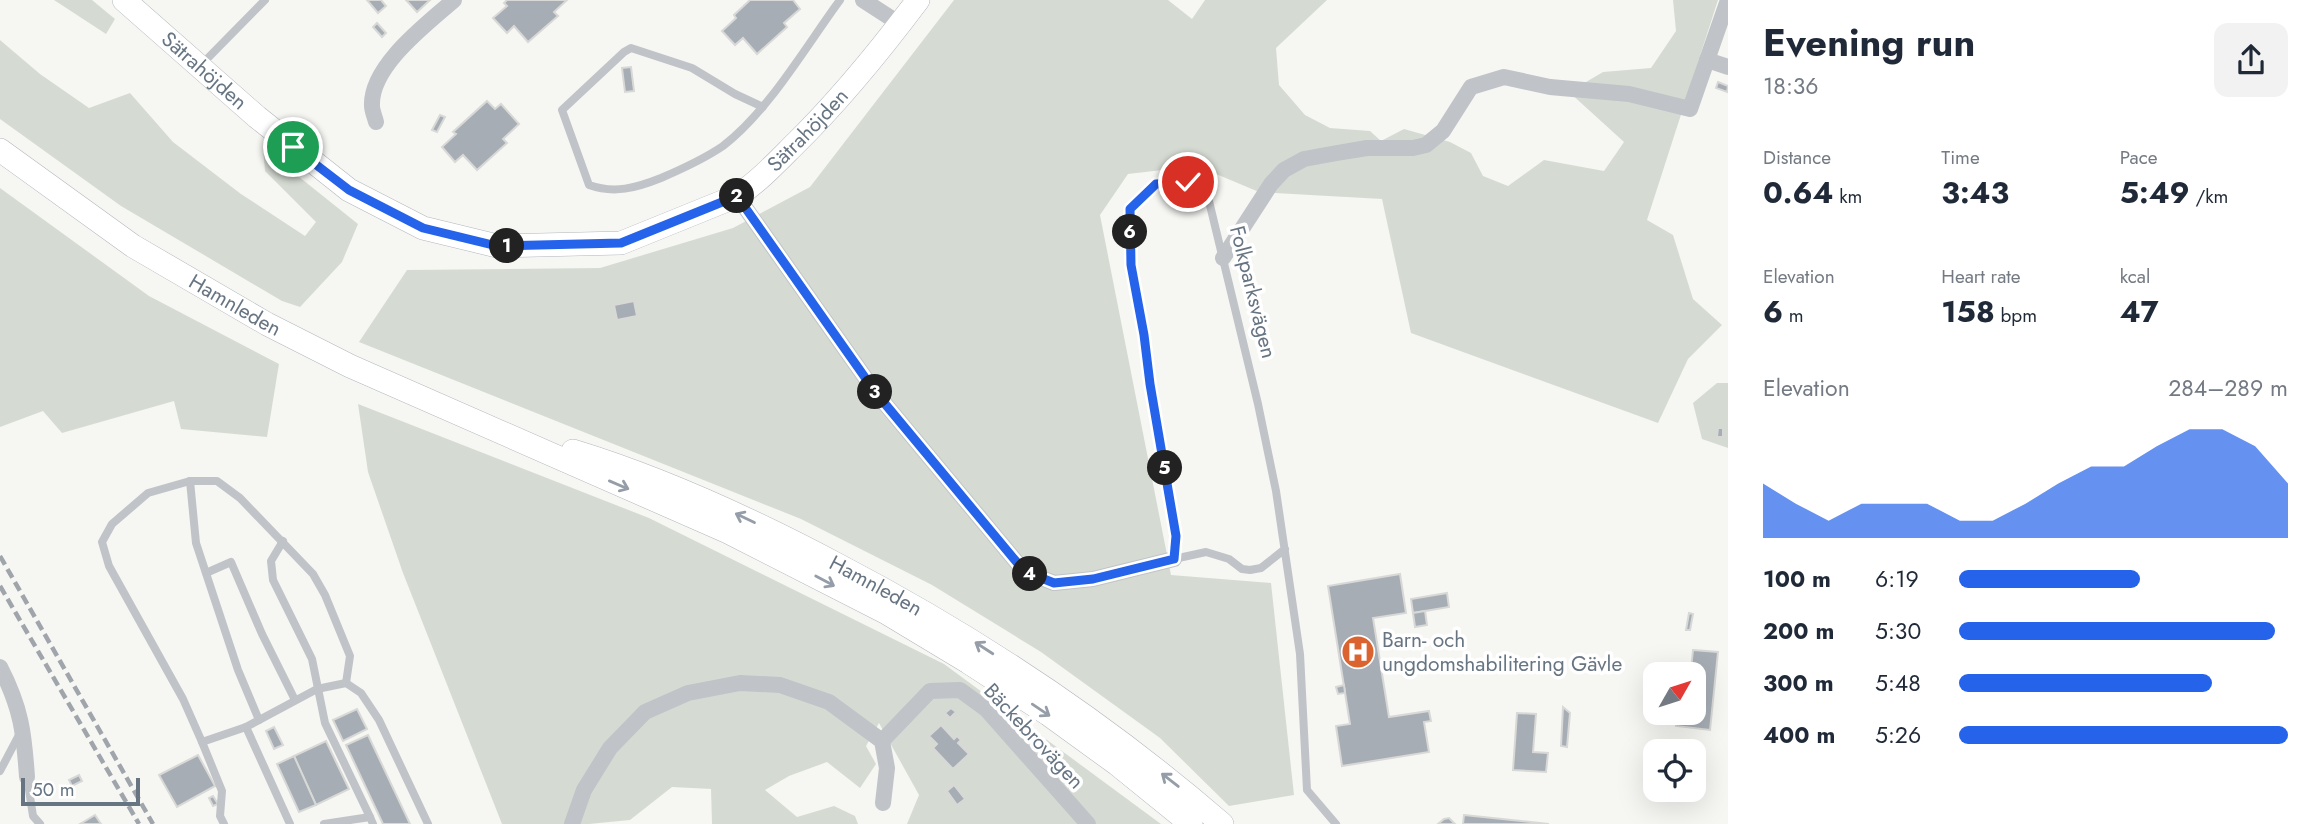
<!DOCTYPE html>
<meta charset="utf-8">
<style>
body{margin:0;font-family:Jost,sans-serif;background:#f2f2f3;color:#1f2937;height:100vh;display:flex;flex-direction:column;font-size:26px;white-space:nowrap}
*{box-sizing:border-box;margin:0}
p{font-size:23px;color:#747a83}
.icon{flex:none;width:38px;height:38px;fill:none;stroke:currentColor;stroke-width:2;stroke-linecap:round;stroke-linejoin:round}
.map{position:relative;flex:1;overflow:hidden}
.details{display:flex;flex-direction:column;background:#fff;width:595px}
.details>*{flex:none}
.needle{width:46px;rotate:51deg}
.controls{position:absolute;left:1643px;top:662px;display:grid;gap:14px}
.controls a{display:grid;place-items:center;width:63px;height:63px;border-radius:14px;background:#fff;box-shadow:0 7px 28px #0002;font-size:35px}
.scale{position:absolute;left:21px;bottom:18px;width:119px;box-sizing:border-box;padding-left:7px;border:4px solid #677583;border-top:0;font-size:19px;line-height:24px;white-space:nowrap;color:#677583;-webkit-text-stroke:5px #fff;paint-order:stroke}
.pin{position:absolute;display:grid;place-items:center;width:60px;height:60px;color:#fff;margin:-30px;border:4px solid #fff;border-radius:50%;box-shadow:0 2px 7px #0007}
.km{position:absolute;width:35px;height:35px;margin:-18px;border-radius:50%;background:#222;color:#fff;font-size:19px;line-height:35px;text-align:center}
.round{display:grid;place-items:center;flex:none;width:74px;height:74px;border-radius:14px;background:#f2f2f3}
.head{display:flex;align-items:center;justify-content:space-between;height:119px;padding:0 35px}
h1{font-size:38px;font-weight:700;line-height:52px}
.stats{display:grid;grid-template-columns:repeat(3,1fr);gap:10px;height:119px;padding:7px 35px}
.stats div{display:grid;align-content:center}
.stats b{font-size:30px;font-weight:700}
.stats small{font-size:19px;font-weight:400}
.stats p{font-size:19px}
.chart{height:196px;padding:14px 35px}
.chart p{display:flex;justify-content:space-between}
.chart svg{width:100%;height:126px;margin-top:7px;fill:#2563eb;opacity:.7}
ul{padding:0 35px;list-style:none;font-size:23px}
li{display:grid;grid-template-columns:112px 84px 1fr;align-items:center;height:52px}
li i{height:18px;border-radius:9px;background:#2563eb}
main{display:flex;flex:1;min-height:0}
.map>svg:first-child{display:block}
.green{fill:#d5dbd3}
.building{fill:#a6adb4;stroke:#d8d8d6;stroke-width:2}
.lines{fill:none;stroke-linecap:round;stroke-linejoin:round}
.secondary-casing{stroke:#b2b7bc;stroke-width:24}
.lane{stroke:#c0c3c7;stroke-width:8}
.street{stroke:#c0c3c7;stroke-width:16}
.secondary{stroke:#fff;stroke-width:23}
.rail{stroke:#9fa5ab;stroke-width:4.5;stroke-dasharray:10 5;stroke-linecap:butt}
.oneway{stroke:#959ea8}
.route-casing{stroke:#fff;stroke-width:14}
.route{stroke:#2563eb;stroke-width:9}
.labels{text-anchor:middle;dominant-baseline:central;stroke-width:7;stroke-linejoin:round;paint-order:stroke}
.street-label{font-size:21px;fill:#677583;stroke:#fff}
.poi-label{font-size:21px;fill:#677583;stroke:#fff;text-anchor:start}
</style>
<main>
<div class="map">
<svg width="1728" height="824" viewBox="0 0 1728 824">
<rect width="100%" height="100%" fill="#f6f7f3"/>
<g class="green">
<polygon points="54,0 92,0 115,19 106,34"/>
<polygon points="954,0 1168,0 1192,19 1205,0 1327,0 1276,48 1279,85 1305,115 1330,128 1370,131 1381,141 1404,129 1450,142 1471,153 1483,176 1508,186 1544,160 1604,171 1624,142 1569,92 1603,72 1651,68 1676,31 1673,0 1718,0 1647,220 1673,235 1693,299 1722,325 1688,359 1658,423 1411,333 1382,199 1259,192 1197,166 1128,174 1100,215 1171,575 1271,583 1294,795 1229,806 1160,738 1041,652 932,585 801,519 359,342 407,270 600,268 733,228 810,187"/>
<polygon points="0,40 40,74 89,108 130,93 173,142 241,194 305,236 316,222 265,171 263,148 358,224 342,262 300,307 282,301 121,206 0,119"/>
<polygon points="0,188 149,296 279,364 267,437 181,429 174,401 62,433 43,411 0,427"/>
<polygon points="1717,383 1728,383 1728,448 1702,439 1693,403"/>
<polygon points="358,404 649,518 944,664 1161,824 907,824 919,795 879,723 866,746 876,764 860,788 827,762 789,776 765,790 797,817 834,806 855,816 858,824 712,824 711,789 672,787 630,820 589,824 502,824 403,573 368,472"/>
</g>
<g class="building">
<polygon points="367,0 381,0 386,6 378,13"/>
<polygon points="406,0 430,0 417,12"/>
<polygon points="507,0 567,0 554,12 558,16 528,42 514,26 507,33 493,18 507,6 504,3"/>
<polygon points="750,0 793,0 800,9 784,23 787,27 757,54 743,38 735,45 722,31 736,18 734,15"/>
<polygon points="377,23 386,33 382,37 373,27"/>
<polygon points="631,67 634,91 625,92 622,68"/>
<polygon points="1718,82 1728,86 1727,92 1716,88"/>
<polygon points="487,101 495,109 501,104 519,124 503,139 507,143 477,170 463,155 455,162 442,147 456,134 453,132"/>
<polygon points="440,115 445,117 437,132 432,130"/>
<polygon points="634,301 637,316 617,320 614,305"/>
<polygon points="1718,428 1723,428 1723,437 1717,437"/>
<polygon points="1400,574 1406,613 1373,618 1389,717 1429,711 1431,721 1424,722 1429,752 1342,766 1336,726 1350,724 1328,586"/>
<polygon points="1447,593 1449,607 1413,613 1411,599"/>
<polygon points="1425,611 1427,625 1415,627 1413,613"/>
<polygon points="1689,613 1693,614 1690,630 1686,630"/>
<polygon points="1693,650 1718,652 1710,730 1676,726 1678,712 1694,712 1694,674 1681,674 1682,668 1691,669"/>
<polygon points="1344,685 1345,693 1338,694 1336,687"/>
<polygon points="1563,707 1570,713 1567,747 1561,746"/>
<polygon points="951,708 956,712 950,718 945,713"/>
<polygon points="357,709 367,729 343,741 333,720"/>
<polygon points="1517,713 1536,714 1533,752 1548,753 1546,772 1513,770"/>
<polygon points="941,725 954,739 957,736 961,740 958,743 969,754 953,769 933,748 937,744 929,736"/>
<polygon points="274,727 283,745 274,749 266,731"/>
<polygon points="368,735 410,824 383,824 346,745"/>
<polygon points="326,741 349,789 316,805 294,756"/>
<polygon points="198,755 215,786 177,807 159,775"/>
<polygon points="294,756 316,805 299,812 277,764"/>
<polygon points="79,775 82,781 72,786 69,780"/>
<polygon points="954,785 965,799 957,805 947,791"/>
<polygon points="213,796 218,804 213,806 209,798"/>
<polygon points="95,815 101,824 80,824"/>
<polygon points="1464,815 1549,824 1463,824"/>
<polygon points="1449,818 1455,824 1438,824 1444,819"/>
</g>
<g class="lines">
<defs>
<g id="secondary">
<path id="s1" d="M 124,0 L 257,117 L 349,190 L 423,228 L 497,246 L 621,243 L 737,196 C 758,182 775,164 793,146 C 839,101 879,52 918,0"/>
<path id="s2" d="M 0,150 L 133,246 L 267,324 L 350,366 L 728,532 L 885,612 L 968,662 L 1048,714 L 1117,764 L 1191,824"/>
<path id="s3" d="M 573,451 C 665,479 751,519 836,564 C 974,636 1104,722 1222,824"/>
</g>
</defs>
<use href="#secondary" class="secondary-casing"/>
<g class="lane">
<polyline points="201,65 265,0"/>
<path d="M 763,107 L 735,94 L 692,68 L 631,48 L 624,52 L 562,110 L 589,185 C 614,194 636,188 661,178 C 682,169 704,159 723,146 C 768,112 806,46 840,0"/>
<polyline points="190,481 148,493 112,524 102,542 109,566 183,699 202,742"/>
<polyline points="283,541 271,561 273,580 312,659 325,723 370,817"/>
<polyline points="1285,549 1261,568 1250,570 1242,569 1229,559 1206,552 1174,559 1176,535 1150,384 1145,335 1131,265 1130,209 1156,184 1188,182 1208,197 1258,404 1276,491 1300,654 1307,790 1336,824"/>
<polyline points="206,573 231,562 262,634 295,700"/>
<polyline points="259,720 238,670 196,543 190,481 217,481 240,498 313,574 325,595 350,656 346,683"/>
<polyline points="246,727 290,824"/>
<polyline points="0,771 20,733"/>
<polyline points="27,777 33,816 40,824"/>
<polyline points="224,824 220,816 222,791 202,742 246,727 317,689 346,683 361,693 379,720 428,824"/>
<polyline points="324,824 370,817 373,824"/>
</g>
<g class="street">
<polyline points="863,0 900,24"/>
<polyline points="1707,60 1728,67"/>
<path d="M 376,122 C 375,117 372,111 372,106 C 370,66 427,24 454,0"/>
<polyline points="737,196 876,393 1024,571 1054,583 1093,579 1174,559"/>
<polyline points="1223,258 1271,184 1284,170 1304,159 1337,153 1367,148 1413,148 1426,145 1443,131 1471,87 1504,77 1550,87 1629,94 1690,109 1728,0"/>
<path d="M 0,667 C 21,708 24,732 27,777"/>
<polyline points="882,741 930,691 960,690 986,709 1088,824"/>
<polyline points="572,824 584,790 610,748 645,712 688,693 740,683 780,685 829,702 882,741 887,768 883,803"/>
</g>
<use href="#secondary" class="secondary"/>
<g class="rail">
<polyline points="0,556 153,824"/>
<polyline points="0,586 139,824"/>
</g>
</g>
<defs><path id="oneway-shaft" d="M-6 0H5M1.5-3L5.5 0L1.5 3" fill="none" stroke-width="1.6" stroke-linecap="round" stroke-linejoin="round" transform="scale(1.75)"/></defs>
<g class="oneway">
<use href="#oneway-shaft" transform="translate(619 485) rotate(23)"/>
<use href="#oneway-shaft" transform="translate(745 518) rotate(-154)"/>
<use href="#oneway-shaft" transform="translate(825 581) rotate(28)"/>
<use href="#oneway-shaft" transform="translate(984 648) rotate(-147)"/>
<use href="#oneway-shaft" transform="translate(1041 710) rotate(34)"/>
<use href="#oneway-shaft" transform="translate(1170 780) rotate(-142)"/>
</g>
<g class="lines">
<defs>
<polyline id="route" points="293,147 349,190 423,228 497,246 621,243 737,196 876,393 1024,571 1054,583 1093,579 1174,559 1176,536 1150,384 1144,335 1131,265 1130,209 1156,184 1188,182"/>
</defs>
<use href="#route" class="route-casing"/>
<use href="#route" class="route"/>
</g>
<defs>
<symbol id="hospital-disc" viewBox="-11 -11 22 22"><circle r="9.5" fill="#db632f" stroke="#fff"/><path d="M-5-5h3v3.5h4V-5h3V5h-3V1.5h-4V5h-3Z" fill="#fff"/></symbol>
</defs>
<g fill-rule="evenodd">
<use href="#hospital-disc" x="1339" y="633" width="38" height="38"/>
</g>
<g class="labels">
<g class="street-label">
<text stroke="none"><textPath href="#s1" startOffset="107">Sätrahöjden</textPath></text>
<text stroke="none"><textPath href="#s1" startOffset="800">Sätrahöjden</textPath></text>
<text transform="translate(1253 292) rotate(76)">Folkparksvägen</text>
<text stroke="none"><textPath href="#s2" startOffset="282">Hamnleden</textPath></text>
<text stroke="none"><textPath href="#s3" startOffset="332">Hamnleden</textPath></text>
<text transform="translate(1034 736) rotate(47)">Bäckebrovägen</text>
</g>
<g class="poi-label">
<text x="1382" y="640">Barn- och<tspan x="1382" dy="24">ungdomshabilitering Gävle</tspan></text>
</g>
</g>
</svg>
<div class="controls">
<a><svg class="needle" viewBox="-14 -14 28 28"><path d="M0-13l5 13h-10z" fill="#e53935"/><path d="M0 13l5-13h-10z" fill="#747a83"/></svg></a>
<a><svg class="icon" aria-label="locate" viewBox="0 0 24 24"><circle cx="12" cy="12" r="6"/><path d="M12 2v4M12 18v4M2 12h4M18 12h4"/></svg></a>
</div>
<div class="scale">50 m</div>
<div class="pin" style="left:293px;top:147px;background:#1e9e55"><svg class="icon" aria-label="arrive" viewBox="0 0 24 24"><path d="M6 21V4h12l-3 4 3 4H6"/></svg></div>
<div class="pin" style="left:1188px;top:182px;background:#d93025"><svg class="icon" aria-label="check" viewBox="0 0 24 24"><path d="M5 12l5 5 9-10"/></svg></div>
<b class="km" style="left:507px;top:246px">1</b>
<b class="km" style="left:737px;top:196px">2</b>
<b class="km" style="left:875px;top:392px">3</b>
<b class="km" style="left:1030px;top:574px">4</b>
<b class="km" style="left:1165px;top:468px">5</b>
<b class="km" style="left:1130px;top:232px">6</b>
</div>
<section class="details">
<div class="head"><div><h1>Evening run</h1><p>18:36</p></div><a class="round"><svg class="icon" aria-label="share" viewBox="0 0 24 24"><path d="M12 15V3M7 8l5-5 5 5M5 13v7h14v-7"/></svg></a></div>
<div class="stats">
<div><p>Distance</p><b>0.64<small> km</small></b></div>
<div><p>Time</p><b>3:43</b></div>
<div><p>Pace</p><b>5:49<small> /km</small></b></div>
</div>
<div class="stats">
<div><p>Elevation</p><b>6<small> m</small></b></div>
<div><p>Heart rate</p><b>158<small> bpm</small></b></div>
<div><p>kcal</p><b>47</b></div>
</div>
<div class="chart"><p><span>Elevation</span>284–289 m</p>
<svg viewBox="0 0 160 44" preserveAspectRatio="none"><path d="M0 44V25L10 32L20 38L30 32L40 32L50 32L60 38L70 38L80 32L90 25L100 19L110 19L120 12L130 6L140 6L150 12L160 25V44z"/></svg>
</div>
<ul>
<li><b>100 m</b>6:19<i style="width:55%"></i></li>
<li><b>200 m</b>5:30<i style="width:96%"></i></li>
<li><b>300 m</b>5:48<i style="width:77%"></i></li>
<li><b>400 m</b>5:26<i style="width:100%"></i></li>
</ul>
</section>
</main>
